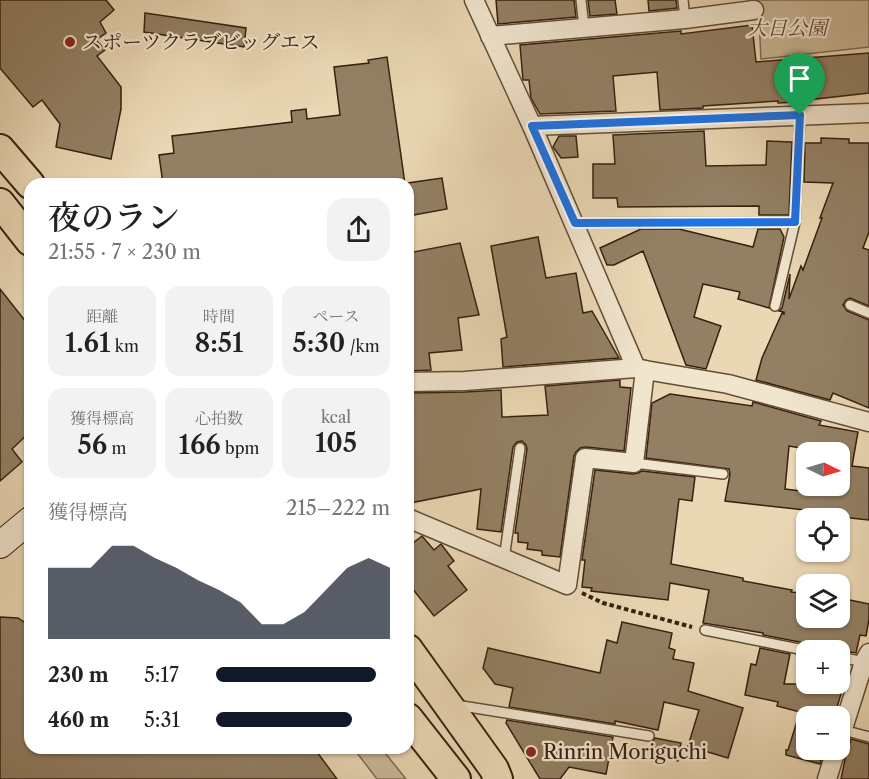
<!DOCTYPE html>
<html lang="ja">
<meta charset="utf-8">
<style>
body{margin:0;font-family:"Libre Caslon Text","Noto Serif JP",serif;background:#f2f2f2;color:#222;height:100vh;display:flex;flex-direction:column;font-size:22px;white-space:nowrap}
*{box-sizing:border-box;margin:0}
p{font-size:20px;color:#767676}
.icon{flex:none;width:33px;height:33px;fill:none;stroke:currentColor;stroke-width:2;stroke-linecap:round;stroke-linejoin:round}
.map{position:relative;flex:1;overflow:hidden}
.panel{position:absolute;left:24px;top:178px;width:390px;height:576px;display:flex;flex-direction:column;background:#fff;border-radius:18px;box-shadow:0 2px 4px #0004}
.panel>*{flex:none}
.needle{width:39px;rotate:95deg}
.controls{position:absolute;left:796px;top:442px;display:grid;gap:12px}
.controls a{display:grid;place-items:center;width:54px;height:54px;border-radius:12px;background:#fff;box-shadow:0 2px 4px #0004;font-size:30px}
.pin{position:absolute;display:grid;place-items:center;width:51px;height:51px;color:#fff;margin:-62px -26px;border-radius:50% 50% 50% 0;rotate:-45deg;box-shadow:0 0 6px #0007}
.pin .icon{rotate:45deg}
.round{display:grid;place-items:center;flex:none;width:63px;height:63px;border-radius:18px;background:#f2f2f2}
.summary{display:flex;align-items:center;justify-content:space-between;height:102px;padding:0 24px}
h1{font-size:33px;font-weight:600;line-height:45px}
.figures{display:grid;grid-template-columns:repeat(3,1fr);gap:9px;height:102px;padding:6px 24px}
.figures div{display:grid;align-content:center;border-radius:15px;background:#f2f2f2;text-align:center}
.figures b{font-size:26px;font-weight:600}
.figures small{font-size:16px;font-weight:400}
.figures p{font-size:16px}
.chart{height:168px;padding:12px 24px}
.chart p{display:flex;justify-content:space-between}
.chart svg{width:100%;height:108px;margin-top:6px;fill:#111827;opacity:.7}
ul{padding:0 24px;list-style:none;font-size:20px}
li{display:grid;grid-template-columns:96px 72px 1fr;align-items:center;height:45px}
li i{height:15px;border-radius:8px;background:#111827}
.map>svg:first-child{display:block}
.green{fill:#cbb898;stroke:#806c53;stroke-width:1.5}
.building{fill:#938064;stroke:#35210e;stroke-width:1.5;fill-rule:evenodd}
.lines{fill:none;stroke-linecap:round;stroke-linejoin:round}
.lane-casing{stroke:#624e38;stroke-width:12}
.street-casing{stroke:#624e38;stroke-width:21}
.secondary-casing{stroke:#35210e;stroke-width:28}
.primary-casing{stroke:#35210e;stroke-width:32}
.path{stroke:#35210e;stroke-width:4;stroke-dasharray:4.5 3;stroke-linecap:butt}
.lane{stroke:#f1e5ce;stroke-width:9}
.street{stroke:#f1e5ce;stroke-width:18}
.secondary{stroke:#f1e5ce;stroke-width:26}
.primary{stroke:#ead7b4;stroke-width:28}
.route-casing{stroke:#fff;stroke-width:12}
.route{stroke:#1a73e8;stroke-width:8}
.poi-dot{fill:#8f2418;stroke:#f1e5ce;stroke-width:2}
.labels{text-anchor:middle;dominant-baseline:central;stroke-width:4.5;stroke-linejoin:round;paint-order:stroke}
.park-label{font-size:20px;font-style:italic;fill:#5a4730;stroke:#f1e5ce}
.poi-label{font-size:20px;fill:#35210e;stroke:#f1e5ce;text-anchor:start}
</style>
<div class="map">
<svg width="869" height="779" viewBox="0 0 869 779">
<rect width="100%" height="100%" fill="#ead7b4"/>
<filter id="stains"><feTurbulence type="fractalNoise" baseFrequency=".00333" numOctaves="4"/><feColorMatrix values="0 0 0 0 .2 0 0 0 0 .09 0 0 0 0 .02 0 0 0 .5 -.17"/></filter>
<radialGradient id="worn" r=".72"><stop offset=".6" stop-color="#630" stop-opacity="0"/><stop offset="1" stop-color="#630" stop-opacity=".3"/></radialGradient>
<g class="green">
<polygon points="758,0 869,0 869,47 761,59"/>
<polygon points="354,749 382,749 406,779 377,779"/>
</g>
<g class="building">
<polygon points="0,0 106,0 114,10 100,22 106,33 96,40 105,50 97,56 121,87 121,109 111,159 56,147 60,124 42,100 33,107 0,68"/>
<polygon points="496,0 574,0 576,17 498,24"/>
<polygon points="588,0 615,0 617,14 590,16"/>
<polygon points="648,0 676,0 677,8 649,11"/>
<polygon points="145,13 246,28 244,47 144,32"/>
<polygon points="752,25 756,62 869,53 869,93 799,101 799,102 778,103 778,101 703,106 703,108 660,110 657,72 613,76 616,111 540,114 531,98 529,80 523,80 520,45 681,31 681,34"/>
<polygon points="387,57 405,184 163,184 159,155 174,153 172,136 292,122 291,111 306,109 307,119 340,115 334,67 369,63 368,60"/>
<polygon points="704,131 706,166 766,165 767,141 792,142 789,215 759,215 759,206 618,207 617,198 593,198 593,164 615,164 613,135"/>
<polygon points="559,136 576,136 578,157 561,158 553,147"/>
<polygon points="821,138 849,139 849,143 869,143 869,232 863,248 869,250 869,306 850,298 846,300 843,305 847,311 869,320 869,408 833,393 830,400 756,380 762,358 782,313 784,314 784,312 779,311 782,308 790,274 789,299 801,266 803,270 822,218 820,218 833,183 804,182 805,143 821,143"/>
<polygon points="442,178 447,209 408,216 408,183"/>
<polygon points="641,229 679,229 753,247 758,229 780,229 784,237 769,308 738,299 740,292 703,284 694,317 721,326 706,369 686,365 643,251 614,265 607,265 600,248"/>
<polygon points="538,237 546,278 576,273 583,313 592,311 619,358 503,367 501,339 507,337 491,246"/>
<polygon points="460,243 479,315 458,318 462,350 429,353 431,370 408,371 408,253"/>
<polygon points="0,289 30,327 30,432 12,449 22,462 0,481"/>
<polygon points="620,380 620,387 631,388 624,451 586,447 580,448 576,452 574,456 560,557 542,555 542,551 527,549 528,543 518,542 518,533 515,533 527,449 526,445 522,441 517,442 513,447 501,532 477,529 481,489 410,503 408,493 408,454 413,454 409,393 465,392 501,390 502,417 548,415 545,386"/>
<path d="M 670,394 L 752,406 L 753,402 L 821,421 L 819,425 L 858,432 L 852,466 L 869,468 L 869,520 L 814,514 L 814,511 L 725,501 L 730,474 L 729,469 L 646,458 L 652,403 ZM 789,446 L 829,453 L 840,453 L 840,491 L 817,488 L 817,493 L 785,489 Z"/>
<polygon points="595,470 633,474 638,473 642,471 695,477 692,501 679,499 671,564 743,578 743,581 792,590 791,592 807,594 807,618 840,618 840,598 869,604 869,619 866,636 860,635 856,653 814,646 810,644 763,635 763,633 703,623 709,590 670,583 668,600 591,591 592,588 582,587 585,560 582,560"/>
<polygon points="422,536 434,550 441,544 454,561 448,566 467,590 434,616 408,583 408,547"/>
<polygon points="0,617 18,618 30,626 30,748 314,748 337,779 0,779"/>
<polygon points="622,622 672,633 669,648 675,650 673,659 694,663 688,691 743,708 728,758 688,746 699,710 664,702 658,730 615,721 615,724 509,707 513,688 495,684 483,668 488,648 600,673 607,640 617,643"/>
<polygon points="760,648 790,654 784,684 844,684 834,717 807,717 807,750 824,750 820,764 786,755 786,750 788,750 800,712 777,706 778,702 745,695 751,664 756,665"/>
<polygon points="507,720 613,737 606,774 569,767 560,779 540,779 506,723"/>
<polygon points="655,738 681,743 678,761 650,756 653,741"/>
<polygon points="851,739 869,744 869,779 841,779 847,750 848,750"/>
</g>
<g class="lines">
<defs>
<g id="lane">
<polyline points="581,0 584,28"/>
<polyline points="683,0 685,19"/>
<polyline points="575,223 795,222 800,115"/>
<polyline points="850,305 869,313"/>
<polyline points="775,306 795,222"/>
<polyline points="634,463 723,474"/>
<polyline points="504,559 520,448"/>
<polyline points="705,630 809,651"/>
<polyline points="840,657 864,662"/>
<polyline points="456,705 649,736"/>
<polyline points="843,730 869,737"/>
</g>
<g id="street">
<polyline points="474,0 532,126 636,368"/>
<polyline points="490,36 685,19 754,10"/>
<polyline points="532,126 869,113"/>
<polyline points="408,382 465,381 636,368 645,370 728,384 869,422"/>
<polyline points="408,520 410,519 567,585 585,458 634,463 645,370"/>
<polyline points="840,738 864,662 869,653"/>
<polyline points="827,779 836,750"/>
</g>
<polyline id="secondary" points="0,545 30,520"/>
<g id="primary">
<polyline points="0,149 30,184"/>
<polyline points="0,203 30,241"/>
<polyline points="408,649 494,769 498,779"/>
<polyline points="408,718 456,779"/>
</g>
</defs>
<use href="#lane" class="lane-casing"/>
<use href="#street" class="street-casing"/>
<use href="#secondary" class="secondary-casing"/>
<use href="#primary" class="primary-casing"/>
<polyline class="path" points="582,593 603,603 692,627"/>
<use href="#lane" class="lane"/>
<use href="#street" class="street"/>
<use href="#secondary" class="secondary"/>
<use href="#primary" class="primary"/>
</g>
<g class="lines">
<defs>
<polygon id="route" points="800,115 795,222 575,223 532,126"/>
</defs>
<use href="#route" class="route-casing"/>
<use href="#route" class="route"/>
</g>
<g class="poi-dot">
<circle cx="70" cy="42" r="6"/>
<circle cx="531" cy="752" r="6"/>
</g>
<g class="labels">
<g class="park-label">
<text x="787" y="28">大日公園</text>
</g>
<g class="poi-label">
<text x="82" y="42">スポーツクラブビッグエス</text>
<text x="543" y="752">Rinrin Moriguchi</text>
</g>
</g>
<rect width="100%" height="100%" filter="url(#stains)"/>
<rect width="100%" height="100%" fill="url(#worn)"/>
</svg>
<div class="controls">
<a><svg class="needle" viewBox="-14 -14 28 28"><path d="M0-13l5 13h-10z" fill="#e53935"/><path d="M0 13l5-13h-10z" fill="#767676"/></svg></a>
<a><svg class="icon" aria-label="locate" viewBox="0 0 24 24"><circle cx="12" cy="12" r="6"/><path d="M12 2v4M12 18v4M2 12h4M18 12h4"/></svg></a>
<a><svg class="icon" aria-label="layers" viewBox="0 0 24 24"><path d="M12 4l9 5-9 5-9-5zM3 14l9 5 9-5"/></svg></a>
<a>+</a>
<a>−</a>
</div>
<div class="pin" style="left:800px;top:115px;background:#1e9e55"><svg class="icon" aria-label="arrive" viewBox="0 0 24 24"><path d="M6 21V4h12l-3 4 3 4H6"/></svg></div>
<section class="panel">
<div class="summary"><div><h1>夜のラン</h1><p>21:55 · 7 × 230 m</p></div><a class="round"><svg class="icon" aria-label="share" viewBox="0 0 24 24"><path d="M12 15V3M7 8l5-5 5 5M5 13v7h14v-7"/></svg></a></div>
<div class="figures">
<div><p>距離</p><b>1.61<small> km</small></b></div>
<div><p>時間</p><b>8:51</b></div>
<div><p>ペース</p><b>5:30<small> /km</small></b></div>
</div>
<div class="figures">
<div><p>獲得標高</p><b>56<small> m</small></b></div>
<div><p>心拍数</p><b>166<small> bpm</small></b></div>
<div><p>kcal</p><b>105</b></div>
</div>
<div class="chart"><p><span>獲得標高</span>215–222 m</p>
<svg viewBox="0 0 160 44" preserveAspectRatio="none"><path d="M0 44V15L10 15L20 15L30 6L40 6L50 11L60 15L70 20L80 24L90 29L100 38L110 38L120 33L130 24L140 15L150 11L160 15V44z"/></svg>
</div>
<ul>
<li><b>230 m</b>5:17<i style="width:92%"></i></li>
<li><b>460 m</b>5:31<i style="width:78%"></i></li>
</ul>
</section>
</div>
